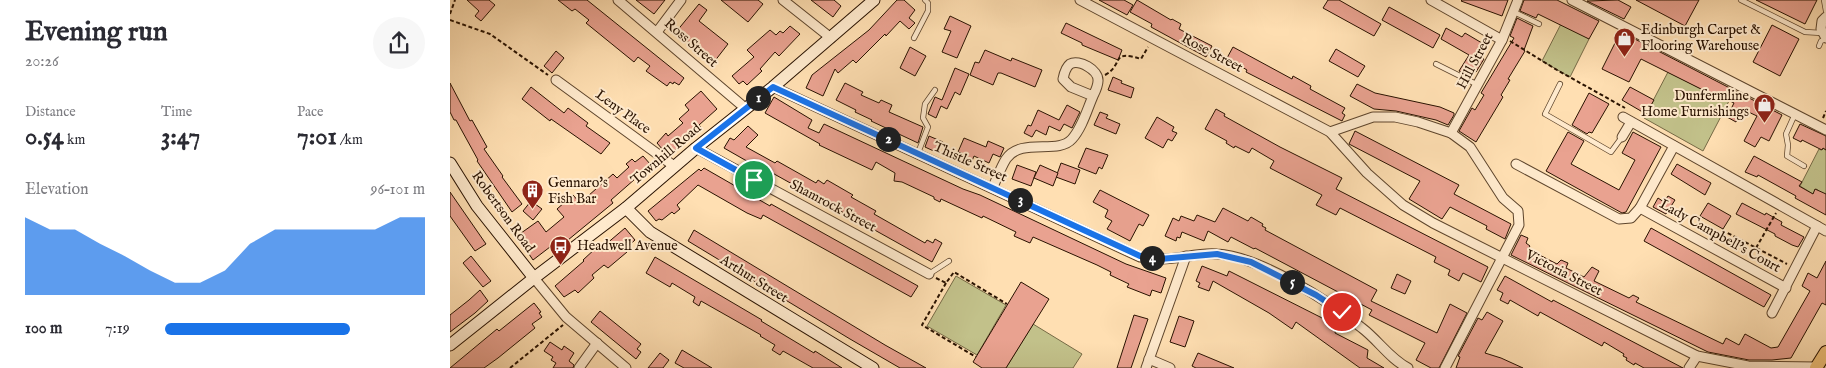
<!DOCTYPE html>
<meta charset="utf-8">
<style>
body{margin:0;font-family:"IM FELL English",serif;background:#f7f7f7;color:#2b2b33;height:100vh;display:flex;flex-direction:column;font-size:19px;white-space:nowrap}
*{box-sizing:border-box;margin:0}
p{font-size:16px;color:#7c7c81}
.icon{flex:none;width:28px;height:28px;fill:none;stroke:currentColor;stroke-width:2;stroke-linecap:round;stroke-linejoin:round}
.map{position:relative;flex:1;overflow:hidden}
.panel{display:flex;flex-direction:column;background:#fff;width:450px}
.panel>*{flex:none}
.pin{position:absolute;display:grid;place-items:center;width:42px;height:42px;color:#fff;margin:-21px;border:2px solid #fff;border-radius:50%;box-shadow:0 1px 5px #0007}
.km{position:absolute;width:25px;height:25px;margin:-12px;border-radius:50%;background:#222;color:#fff;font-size:14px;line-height:25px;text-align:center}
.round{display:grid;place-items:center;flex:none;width:52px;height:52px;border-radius:26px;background:#f7f7f7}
.overview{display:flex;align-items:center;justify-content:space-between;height:85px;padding:0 25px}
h1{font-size:28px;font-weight:700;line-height:38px}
.metrics{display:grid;grid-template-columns:repeat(3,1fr);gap:8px;height:85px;padding:5px 25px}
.metrics div{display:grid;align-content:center}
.metrics b{font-size:25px;font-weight:700}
.metrics small{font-size:14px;font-weight:400}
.metrics p{font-size:14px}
.chart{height:140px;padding:10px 25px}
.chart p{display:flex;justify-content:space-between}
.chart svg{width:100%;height:90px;margin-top:5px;fill:#1a73e8;opacity:.7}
ul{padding:0 25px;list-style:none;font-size:16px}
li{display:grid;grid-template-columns:80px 60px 1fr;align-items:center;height:38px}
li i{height:12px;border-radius:6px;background:#1a73e8}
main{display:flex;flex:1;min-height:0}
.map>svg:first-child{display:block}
.green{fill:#c2c18a;stroke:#766a45}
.building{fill:#e9a290;stroke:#291200}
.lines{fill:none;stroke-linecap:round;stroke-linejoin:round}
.lane-casing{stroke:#5e452c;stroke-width:6}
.street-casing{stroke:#5e452c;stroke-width:11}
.secondary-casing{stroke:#291200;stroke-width:13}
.primary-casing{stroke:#291200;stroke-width:14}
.path{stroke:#291200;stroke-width:2;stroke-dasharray:4 2.5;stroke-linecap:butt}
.lane{stroke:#ffeacd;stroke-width:4.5}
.street{stroke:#ffeacd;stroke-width:9}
.secondary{stroke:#ffeacd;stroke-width:11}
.primary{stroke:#f0c079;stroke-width:12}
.route-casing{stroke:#fff;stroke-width:10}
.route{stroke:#1a73e8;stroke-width:6}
.labels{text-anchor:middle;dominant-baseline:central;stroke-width:4;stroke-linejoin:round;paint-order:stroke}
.poi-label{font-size:14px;fill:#291200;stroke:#ffeacd;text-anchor:start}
.street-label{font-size:14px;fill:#291200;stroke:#ffeacd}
</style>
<main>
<section class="panel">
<div class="overview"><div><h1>Evening run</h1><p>20:26</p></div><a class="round"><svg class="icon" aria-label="share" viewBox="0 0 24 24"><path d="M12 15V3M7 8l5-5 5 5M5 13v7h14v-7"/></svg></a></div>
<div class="metrics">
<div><p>Distance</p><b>0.54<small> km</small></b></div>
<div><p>Time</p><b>3:47</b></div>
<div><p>Pace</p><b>7:01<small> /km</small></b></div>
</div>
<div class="chart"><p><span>Elevation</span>96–101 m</p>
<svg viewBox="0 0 160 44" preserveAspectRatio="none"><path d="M0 44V6L10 12L20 12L30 19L40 25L50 32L60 38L70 38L80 32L90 19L100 12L110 12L120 12L130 12L140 12L150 6L160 6V44z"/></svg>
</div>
<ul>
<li><b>100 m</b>7:19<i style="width:71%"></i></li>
</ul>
</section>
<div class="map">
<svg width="1376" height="368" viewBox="0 0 1376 368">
<rect width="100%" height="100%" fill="#ffdfb2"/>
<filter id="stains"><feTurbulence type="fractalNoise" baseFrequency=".004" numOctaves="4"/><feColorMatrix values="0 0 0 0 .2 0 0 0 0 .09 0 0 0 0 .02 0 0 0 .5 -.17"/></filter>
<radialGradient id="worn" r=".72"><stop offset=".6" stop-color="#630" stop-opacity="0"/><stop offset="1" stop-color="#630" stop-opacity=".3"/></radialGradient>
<g class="green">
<polygon points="1113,20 1139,39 1120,77 1092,61"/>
<polygon points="1218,72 1265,96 1266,94 1279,101 1253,151 1194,118"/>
<polygon points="1373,148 1376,150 1376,197 1367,194 1368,190 1366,189 1363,194 1350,186 1369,149 1371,150"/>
<polygon points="506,276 556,305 527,355 477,326"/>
<polygon points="583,324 632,354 623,368 556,368"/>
</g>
<g class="building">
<polygon points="17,0 39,0 45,5 31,21 25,16 29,11"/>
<polygon points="108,0 137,0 234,78 229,85 224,82 223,84 220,82 217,86 196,71 200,66 188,57 184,62 136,23 139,20 125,9 122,11"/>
<polygon points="186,0 215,0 204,14"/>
<polygon points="271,0 308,0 313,4 298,22"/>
<polygon points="361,0 384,0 391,6 383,17"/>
<polygon points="447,0 454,0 465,10 459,18 465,23 459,29 450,21 436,36 435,34 406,63 403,60 388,73 385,69 373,96 356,88 362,75 419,30"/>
<polygon points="649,0 674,0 683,5 677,15"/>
<polygon points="687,0 721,20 722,19 731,24 729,29 762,46 756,57 701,27 702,24 680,12"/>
<polygon points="878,0 889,0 931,24 924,36 873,8"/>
<polygon points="1012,0 1058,0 1052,16 1011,1"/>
<polygon points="1074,0 1107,0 1149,21 1139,39 1088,14 1086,18 1070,11"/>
<polygon points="1168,0 1181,7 1174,19 1137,1"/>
<polygon points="1186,0 1249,0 1235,26"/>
<polygon points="1306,0 1367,0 1355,24"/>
<polygon points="249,4 257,10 249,21 278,44 264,62 226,32"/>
<polygon points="939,7 990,35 983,48 932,20"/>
<polygon points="500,16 521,26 507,58 492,52 501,31 494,29"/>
<polygon points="1067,18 1083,26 1074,50 1075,51 1058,79 1060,80 1051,95 1053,97 1026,142 1009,131 1022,108 1025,110 1034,95 1031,93 1064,38 1060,36"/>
<polygon points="616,23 672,50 668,60 632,45 632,43 611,33"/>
<polygon points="1322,25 1349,39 1330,76 1303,62"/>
<polygon points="340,26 350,34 329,56 325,52 310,69 312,71 297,85 293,81 289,84 282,76 304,57 297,50 320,30 326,35 330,31 333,33"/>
<polygon points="996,28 1012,37 1015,33 1037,46 1031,57 1034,59 1026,72 1023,71 1020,76 1009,71 1019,55 991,39"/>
<polygon points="1181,37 1332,115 1319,141 1311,137 1305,147 1294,141 1307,116 1292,109 1286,122 1277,117 1284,103 1266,94 1265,96 1191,59 1179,82 1152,69 1166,41 1177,46"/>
<polygon points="460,47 476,56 465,76 450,68"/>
<polygon points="783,47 842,79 843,76 861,86 860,89 895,108 892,113 895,115 892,121 796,72 797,70 777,58"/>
<polygon points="886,49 915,66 908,77 879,61"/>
<polygon points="535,50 561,61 562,58 592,70 585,87 551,73 548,73 543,85 520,75 525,62 529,63"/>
<polygon points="106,51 114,58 102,73 94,66"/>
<polygon points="505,68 519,74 510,95 505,92 497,109 491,106 486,118 478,114 485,97 492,100"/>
<polygon points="663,77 672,81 671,83 684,88 681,98 658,90"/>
<polygon points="0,83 20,121 22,120 37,147 34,149 53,176 52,177 72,204 62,212 27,161 28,160 6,120 4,120 0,112"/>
<polygon points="395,83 413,92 411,95 429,103 431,100 442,105 439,112 473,127 468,143 421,121 422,120 405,112 406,110 386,100"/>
<polygon points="907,84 925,93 990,107 1004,113 1004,115 998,125 986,120 946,111 924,109 900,96"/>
<polygon points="81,87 114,113 118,108 138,123 136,126 160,143 151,154 101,119 100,121 72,99"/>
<polygon points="1180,87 1204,100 1196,114 1172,100"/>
<polygon points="251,91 267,109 249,125 251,127 222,153 216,147 213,150 207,143 216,133 218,136 233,123 229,119 239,110 235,105"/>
<polygon points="1139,93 1159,104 1142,133 1139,132 1137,134 1122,125"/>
<polygon points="324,97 362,120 358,128 369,133 374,124 513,189 530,195 676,264 716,278 711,293 702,290 700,296 677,287 679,284 660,275 661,272 647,265 583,237 580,243 564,236 566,232 533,216 532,218 491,199 490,202 484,199 484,197 452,182 444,181 445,173 426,162 422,170 369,145 370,144 315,113"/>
<polygon points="617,105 630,112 622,128 614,124 610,131 599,126 596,135 586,130 582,137 574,133 578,125 581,126 588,110 609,120"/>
<polygon points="766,109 775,114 774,116 830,147 892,178 886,189 1038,267 1031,282 1013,273 1009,281 998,275 1000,270 984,262 986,257 890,208 886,215 866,205 872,195 820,168 824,161 802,148 799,153 785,146 784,148 776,143 777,141 755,129"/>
<polygon points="650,112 658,115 656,118 670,124 666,134 644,125"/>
<polygon points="707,117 724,127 722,131 727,133 722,141 718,139 713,148 695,138"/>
<polygon points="1350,124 1376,136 1376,150 1373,148 1372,150 1352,140 1351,142 1343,138"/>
<polygon points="298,126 308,135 296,147 325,163 327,161 366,183 368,180 374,184 377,180 403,195 401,197 426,211 424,214 475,243 477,240 483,243 485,239 492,243 482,262 317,170 316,172 274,148 280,138 284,140"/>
<polygon points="905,131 1009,185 1004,194 1061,224 1055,239 1036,229 1037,226 1000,207 992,219 959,199 970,181 899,144"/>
<polygon points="1118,132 1134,141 1121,164 1169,190 1185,160 1172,153 1183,132 1211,147 1176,212 1172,213 1096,171"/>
<polygon points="479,136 493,142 488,153 475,147"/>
<polygon points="514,138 536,147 538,141 554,148 550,157 543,154 539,163 524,156 522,161 512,157 514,154 508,152"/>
<polygon points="636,148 658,155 652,169 649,167 646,174 628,167"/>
<polygon points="193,156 201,165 161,200 163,203 118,240 113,237 83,260 67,236 88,221 96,232 114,217 107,209 123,195 130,203 163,174 167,178 179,167 176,164 182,159 185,162"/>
<polygon points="1304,156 1352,182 1349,186 1363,194 1365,189 1376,194 1376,215 1345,198 1346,196 1308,175 1307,177 1295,172"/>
<polygon points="611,163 630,170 625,184 606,177"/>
<polygon points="1227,164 1261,183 1255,195 1221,174"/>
<polygon points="567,165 586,172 581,186 562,179"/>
<polygon points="590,165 608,173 603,186 584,178"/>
<polygon points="254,168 320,206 321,204 468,286 461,297 313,215 311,219 297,213 248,185 227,205 230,209 224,214 222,212 212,220 209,219 206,221 198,211 249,169 251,171"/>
<polygon points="650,190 699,215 693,226 689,224 680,241 657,229 662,221 655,217 658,210 643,202"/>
<polygon points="0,192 36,244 25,251 0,216"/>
<polygon points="1218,196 1225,200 1216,214 1203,207 1208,198 1214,202"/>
<polygon points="81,201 92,209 83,220 73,211"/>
<polygon points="1258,203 1281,216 1273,229 1250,216"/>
<polygon points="1292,203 1315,215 1316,213 1332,222 1331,225 1354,237 1348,247 1342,245 1325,236 1325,234 1286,214"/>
<polygon points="773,208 798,221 801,217 813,224 812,226 816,228 815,230 927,290 921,301 987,333 1000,304 1017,313 989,368 981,368 966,360 975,343 919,315 922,310 805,248 804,249 781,237 778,242 758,231 754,241 732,232 730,238 727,237 726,241 715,236 723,218 729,221 731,216 744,221 747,215 765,222"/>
<polygon points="175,228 185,240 175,249 177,252 158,268 154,265 142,275 144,278 128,293 125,290 114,297 105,286 134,261 133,260 146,248 148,251"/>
<polygon points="1201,228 1321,295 1314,307 1194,241"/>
<polygon points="244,230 435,345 476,368 450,368 400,339 238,241"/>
<polygon points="1071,235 1078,238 1076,243 1080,246 1078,249 1107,264 1111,260 1118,263 1116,268 1134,277 1142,267 1149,271 1144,281 1179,298 1183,295 1189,298 1186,302 1273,344 1276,338 1289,345 1295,334 1321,348 1328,347 1360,291 1352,286 1358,273 1367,278 1376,261 1376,305 1372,303 1341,358 1322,360 1299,360 1258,352 1061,255"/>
<polygon points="21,256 41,281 33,287 13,263"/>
<polygon points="205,257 312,320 311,321 364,353 365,351 392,368 363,368 333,351 330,355 322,350 325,345 310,336 311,335 251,301 249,306 243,302 245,297 222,283 220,287 196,273"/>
<polygon points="752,266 777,276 779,271 886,325 885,333 918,350 917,358 934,368 910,368 846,322 842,329 819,313 763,281 759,291 748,287 750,283 746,281"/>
<polygon points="947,274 961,281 955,294 941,288"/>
<polygon points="1055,276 1102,302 1103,300 1233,368 1194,368 1185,363 1184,365 1176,360 1177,358 1173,356 1174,354 1154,342 1152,346 1090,312 1088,316 1060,300 1058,304 1050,300 1053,293 1047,290"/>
<polygon points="571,282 599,299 556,368 532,368 523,362"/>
<polygon points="30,290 38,301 25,313 0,332 0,315 19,300"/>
<polygon points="84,303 91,312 89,313 92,317 82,324 85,328 48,358 34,368 0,368 47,329 49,331"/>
<polygon points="150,311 191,344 187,349 191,352 186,359 141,322"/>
<polygon points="1037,312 1053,321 1035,353 1051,358 1073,368 1006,368 1010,357 1008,356 1028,318 1032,320"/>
<polygon points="684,315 698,319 681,368 667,368"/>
<polygon points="729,316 744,321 735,347 720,342"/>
<polygon points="100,342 112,350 114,346 124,353 119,361 124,365 123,368 103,368 106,363 101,360 103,357 94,351"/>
<polygon points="232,350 262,368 234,368 225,363"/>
<polygon points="210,353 219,360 213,368 198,368"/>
<polygon points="748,353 784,368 746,368 742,366"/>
</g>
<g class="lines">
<defs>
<g id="lane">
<polyline points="1291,0 1355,32 1372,33"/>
<polyline points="1374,0 1376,11"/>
<polyline points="1064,12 1089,24"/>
<polyline points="464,38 478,11 478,3 475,0"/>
<polyline points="1369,46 1371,41 1376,39"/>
<polyline points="986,64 1028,85"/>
<polyline points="1110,84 1095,114 1161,152 1172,137"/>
<polyline points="1345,114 1336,134 1338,145 1337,156 1354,166"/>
<polyline points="468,153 478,127 473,118 475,104 485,90"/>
<polyline points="479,274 499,261"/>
</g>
<g id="street">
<polyline points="168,0 295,108"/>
<polyline points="333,0 381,38"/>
<polyline points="630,0 880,132 917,173 953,205 983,223 1247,356 1298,366 1367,367"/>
<polyline points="981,0 1052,40"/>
<polyline points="1122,0 1376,130"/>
<polyline points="1376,17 1372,21 1371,29 1376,38"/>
<polyline points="207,32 231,0"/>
<polyline points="106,80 224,166"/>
<path d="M 323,87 L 690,257 C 697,257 703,259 709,259 C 728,260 748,252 767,254 C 809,256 879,301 912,328 C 928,340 940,359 958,368"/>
<polyline points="1173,117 1376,231"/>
<polyline points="880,132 923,117 945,117 968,122 1001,133 1020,147 1053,198 1068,211 1069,225 995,368"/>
<polyline points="1001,133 1052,40 1068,0"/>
<polyline points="1172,137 1181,122"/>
<polyline points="1224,146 1190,208 1336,288"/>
<polyline points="246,148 479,274"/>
<polyline points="1066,164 1169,219 1181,218 1190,208"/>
<path d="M 543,187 C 547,178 551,167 556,159 C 571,137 608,155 622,139 C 632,128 637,110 643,96 L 621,87 L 613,79 C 614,74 616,67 620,64 C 629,59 649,70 648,81 C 648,86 645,92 643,96"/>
<polyline points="84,278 116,317 176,368"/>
<polyline points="1322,313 1367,226"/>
<polyline points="699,359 720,368"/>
<polyline points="129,368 147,343"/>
<polyline points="696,368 736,256"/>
<polyline points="1239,368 1247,356"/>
</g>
<g id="secondary">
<polyline points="0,163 27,206 84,278"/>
<polyline points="176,208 200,232 423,368"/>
<polyline points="0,345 84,278 176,208 246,148 323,87 424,0"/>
</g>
<polyline id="primary" points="1366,368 1376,352"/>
</defs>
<use href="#lane" class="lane-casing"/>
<use href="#street" class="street-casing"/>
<use href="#secondary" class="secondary-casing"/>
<use href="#primary" class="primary-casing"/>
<g class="path">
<polyline points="0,14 5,0"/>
<polyline points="0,20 40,34 98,75"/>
<polyline points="1060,41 1107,70 1175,108"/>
<path d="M 655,75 C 674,65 660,49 691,59 L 698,47"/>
<polyline points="1373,118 1376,111"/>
<polyline points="1272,230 1337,264"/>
<polyline points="1306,248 1326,213"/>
<polyline points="486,278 496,283 504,272 557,304"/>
<polyline points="496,283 472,325 526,357"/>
<polyline points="60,368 113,325"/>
</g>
<use href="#lane" class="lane"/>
<use href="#street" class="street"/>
<use href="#secondary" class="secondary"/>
<use href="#primary" class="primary"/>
</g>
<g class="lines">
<defs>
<polyline id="route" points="304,180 246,148 323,87 690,256 710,259 767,254 801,262 866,295 892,312"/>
</defs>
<use href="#route" class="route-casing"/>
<use href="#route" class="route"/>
</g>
<defs>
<symbol id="shop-pin" viewBox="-11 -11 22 30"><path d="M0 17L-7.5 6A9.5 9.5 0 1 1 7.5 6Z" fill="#8f2418" stroke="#ffeacd"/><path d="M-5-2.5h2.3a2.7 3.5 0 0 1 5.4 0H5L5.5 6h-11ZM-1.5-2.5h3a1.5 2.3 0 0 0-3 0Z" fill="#fff"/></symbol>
<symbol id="building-pin" viewBox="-11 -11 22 30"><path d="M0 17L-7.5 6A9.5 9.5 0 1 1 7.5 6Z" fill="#8f2418" stroke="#ffeacd"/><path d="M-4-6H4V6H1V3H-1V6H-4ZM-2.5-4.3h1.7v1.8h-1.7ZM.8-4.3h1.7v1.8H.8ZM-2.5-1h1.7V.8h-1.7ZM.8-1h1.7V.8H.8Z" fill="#fff"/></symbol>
<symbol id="bus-pin" viewBox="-11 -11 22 30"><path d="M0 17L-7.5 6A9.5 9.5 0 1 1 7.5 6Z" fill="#8f2418" stroke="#ffeacd"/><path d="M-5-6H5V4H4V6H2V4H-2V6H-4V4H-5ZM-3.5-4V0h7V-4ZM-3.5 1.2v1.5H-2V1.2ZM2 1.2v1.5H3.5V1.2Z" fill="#fff"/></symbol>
</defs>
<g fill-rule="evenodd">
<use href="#shop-pin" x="1162" y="26" width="25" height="34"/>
<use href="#shop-pin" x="1302" y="92" width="25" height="34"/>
<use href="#building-pin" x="70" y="178" width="25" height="34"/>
<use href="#bus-pin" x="98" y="234" width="25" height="34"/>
</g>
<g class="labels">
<g class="poi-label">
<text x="1191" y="30">Edinburgh Carpet &amp;<tspan x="1191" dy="16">Flooring Warehouse</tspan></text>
<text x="1299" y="96" text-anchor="end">Dunfermline<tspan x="1299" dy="16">Home Furnishings</tspan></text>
<text x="98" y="183">Gennaro's<tspan x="98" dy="16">Fish Bar</tspan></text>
<text x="127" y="246">Headwell Avenue</text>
</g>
<g class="street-label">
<text transform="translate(241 43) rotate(41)">Ross Street</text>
<text transform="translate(762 53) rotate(28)">Rose Street</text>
<text transform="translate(1025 61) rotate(-62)">Hill Street</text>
<text transform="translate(173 112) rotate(36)">Leny Place</text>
<text transform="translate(216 154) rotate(-40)">Townhill Road</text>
<text transform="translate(520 162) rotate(24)">Thistle Street</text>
<text transform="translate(383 206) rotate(28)">Shamrock Street</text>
<text transform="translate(53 212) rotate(54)">Robertson Road</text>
<text transform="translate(1270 236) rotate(29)">Lady Campbell's Court</text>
<text transform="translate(1114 273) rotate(27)">Victoria Street</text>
<text transform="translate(304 279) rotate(32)">Arthur Street</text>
</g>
</g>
<rect width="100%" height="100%" filter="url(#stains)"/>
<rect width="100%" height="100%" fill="url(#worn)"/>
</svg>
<div class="pin" style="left:304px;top:180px;background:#1e9e55"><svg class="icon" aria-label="arrive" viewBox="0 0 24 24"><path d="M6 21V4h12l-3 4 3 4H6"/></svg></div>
<div class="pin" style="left:892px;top:312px;background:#d93025"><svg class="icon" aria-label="check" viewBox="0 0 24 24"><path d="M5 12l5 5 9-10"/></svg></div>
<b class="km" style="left:308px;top:98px">1</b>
<b class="km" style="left:438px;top:139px">2</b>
<b class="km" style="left:570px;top:200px">3</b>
<b class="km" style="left:702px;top:258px">4</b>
<b class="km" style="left:842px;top:282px">5</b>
</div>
</main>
